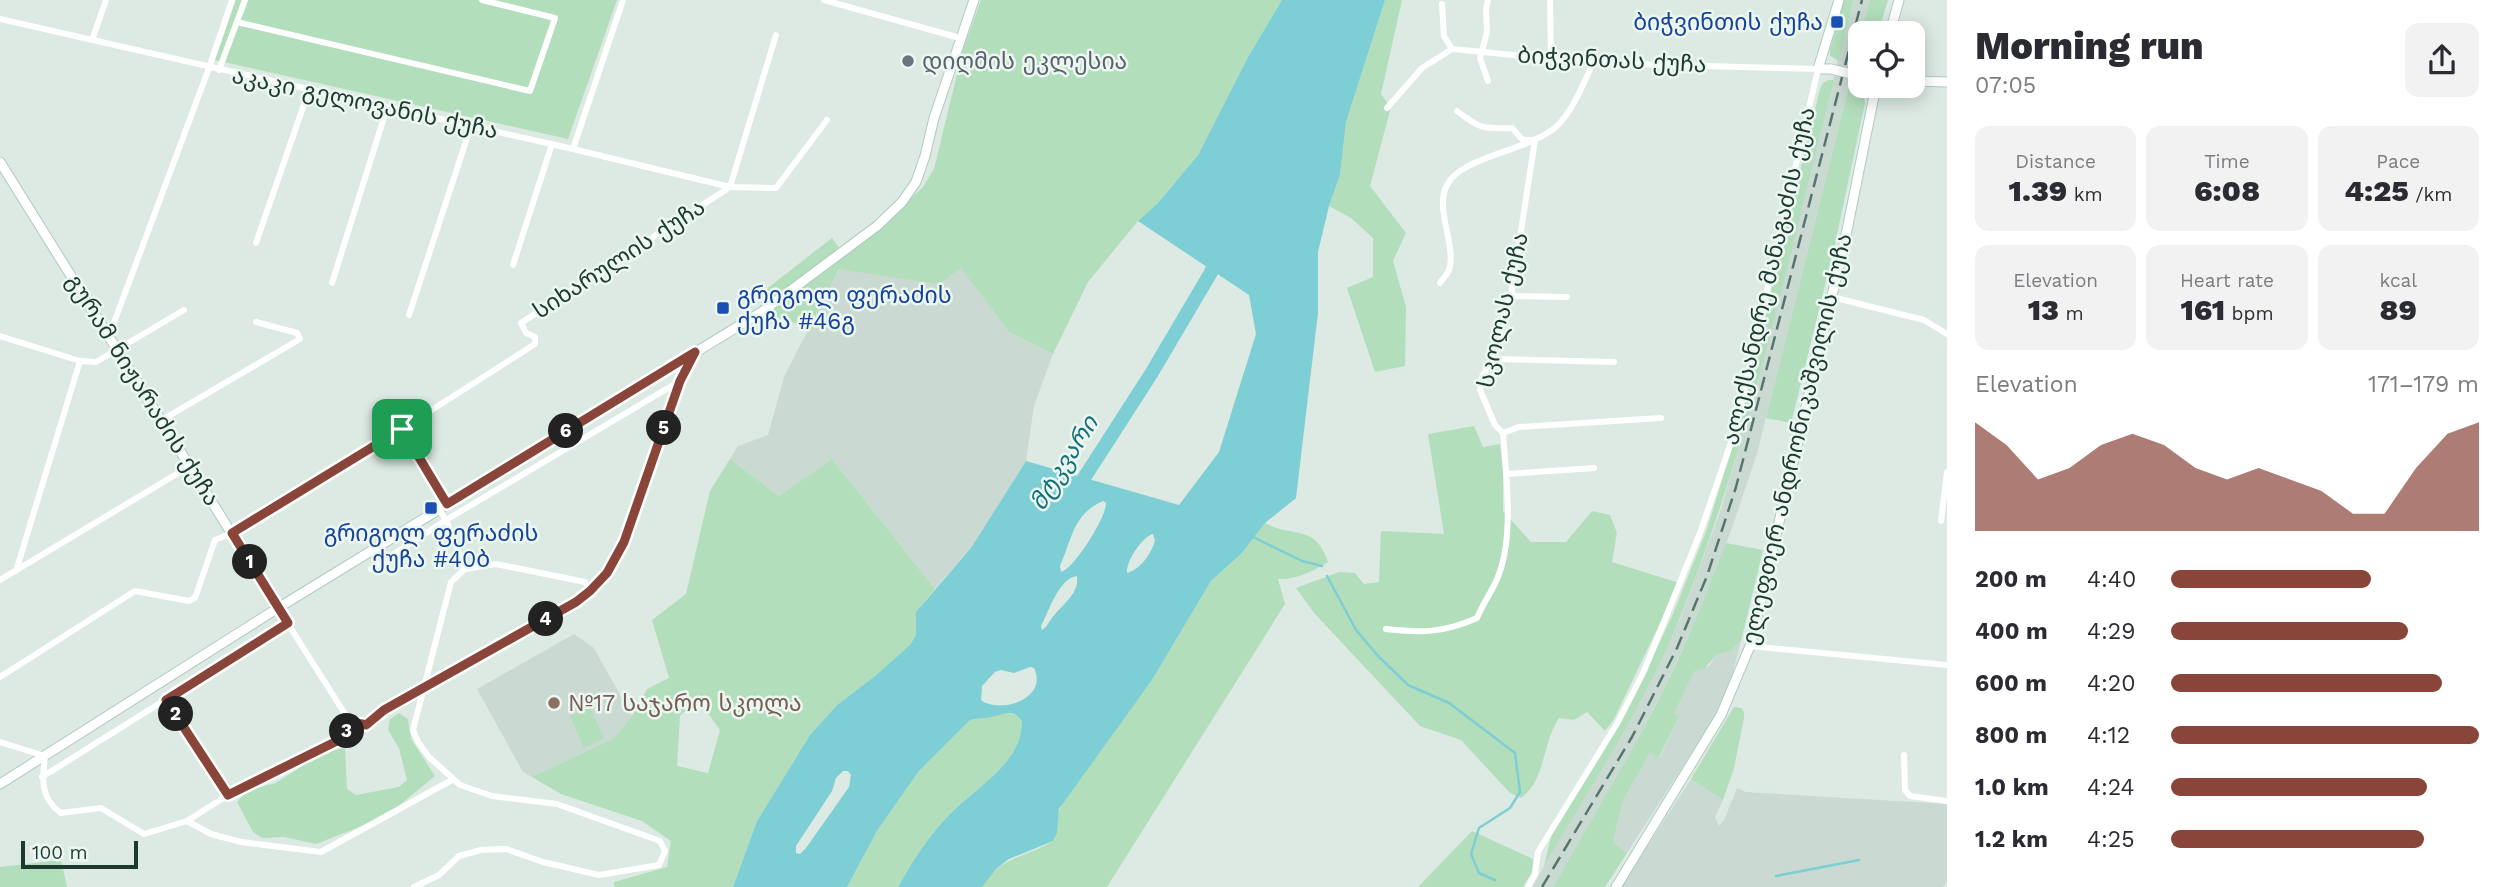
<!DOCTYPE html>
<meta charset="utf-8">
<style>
body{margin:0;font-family:"Work Sans","Noto Sans Georgian",sans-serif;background:#f2f2f3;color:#2b2b33;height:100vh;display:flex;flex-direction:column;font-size:26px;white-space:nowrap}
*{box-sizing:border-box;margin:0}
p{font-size:23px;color:#7c7c81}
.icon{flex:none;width:38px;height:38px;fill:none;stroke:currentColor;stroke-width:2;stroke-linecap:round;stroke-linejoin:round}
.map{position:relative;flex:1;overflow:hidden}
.panel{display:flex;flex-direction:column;background:#fff;width:560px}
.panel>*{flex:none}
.tools{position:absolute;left:1848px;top:21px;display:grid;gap:14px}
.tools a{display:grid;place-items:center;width:77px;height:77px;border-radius:14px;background:#fff;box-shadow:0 4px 18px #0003;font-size:35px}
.scale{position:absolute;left:21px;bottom:18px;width:117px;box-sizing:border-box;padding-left:7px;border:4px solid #1d3a30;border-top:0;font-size:19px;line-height:24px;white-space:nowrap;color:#1d3a30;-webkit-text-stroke:5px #ecf7f1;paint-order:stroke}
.pin{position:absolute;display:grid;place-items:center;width:60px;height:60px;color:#fff;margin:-30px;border-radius:14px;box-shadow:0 4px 10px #0006}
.km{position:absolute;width:35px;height:35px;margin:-18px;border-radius:50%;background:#222;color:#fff;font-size:19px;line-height:35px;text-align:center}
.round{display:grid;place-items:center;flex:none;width:74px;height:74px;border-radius:14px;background:#f2f2f3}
.overview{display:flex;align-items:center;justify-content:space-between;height:119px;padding:0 28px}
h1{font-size:38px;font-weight:800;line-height:52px}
.stats{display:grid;grid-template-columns:repeat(3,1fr);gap:10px;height:119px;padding:7px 28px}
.stats div{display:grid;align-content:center;border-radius:14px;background:#f2f2f3;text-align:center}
.stats b{font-size:30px;font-weight:800}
.stats small{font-size:19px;font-weight:400}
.stats p{font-size:19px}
.chart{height:196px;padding:14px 28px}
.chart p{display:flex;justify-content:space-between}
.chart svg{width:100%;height:126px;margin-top:7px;fill:#8a453b;opacity:.7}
ul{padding:0 28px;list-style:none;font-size:23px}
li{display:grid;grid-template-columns:112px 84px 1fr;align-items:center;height:52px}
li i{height:18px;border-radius:9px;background:#8a453b}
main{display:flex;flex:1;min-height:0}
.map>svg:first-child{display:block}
.built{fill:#cadad2}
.green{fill:#b2debb;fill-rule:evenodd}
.water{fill:#7eced5;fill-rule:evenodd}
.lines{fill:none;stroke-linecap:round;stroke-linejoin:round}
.stream{stroke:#7eced5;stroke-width:2.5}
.river{stroke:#7eced5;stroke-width:14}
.secondary-casing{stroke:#aecbbe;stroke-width:11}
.street{stroke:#fff;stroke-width:6}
.secondary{stroke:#fff;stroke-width:9}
.rail{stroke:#56766c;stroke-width:2.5;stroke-dasharray:14 7;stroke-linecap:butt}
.secondary-bridge-casing{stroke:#aecbbe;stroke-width:11;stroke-linecap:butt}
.secondary-bridge{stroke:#fff;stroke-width:9}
.route-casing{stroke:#fff;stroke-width:14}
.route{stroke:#8a453b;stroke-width:9}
.transit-dot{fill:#1a4fb4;stroke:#ecf7f1;stroke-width:2.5}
.worship-dot{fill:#6b7280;stroke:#ecf7f1;stroke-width:2.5}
.education-dot{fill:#8d6e63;stroke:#ecf7f1;stroke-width:2.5}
.labels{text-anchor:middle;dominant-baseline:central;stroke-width:5;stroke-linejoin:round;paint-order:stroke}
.transit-label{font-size:23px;fill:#164399;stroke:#ecf7f1;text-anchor:end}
.street-label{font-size:23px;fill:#1d3a30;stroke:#ecf7f1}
.worship-label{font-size:23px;fill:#5b616d;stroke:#ecf7f1;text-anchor:start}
.education-label{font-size:23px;fill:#785e54;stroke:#ecf7f1;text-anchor:start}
.water-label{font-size:24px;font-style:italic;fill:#13707a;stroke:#ecf7f1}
</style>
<main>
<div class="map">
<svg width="1947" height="887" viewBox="0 0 1947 887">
<rect width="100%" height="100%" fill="#dceae3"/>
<g class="built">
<polygon points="1853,0 1870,0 1757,454 1734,522 1706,598 1664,689 1626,761 1553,887 1532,887 1650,682 1681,617 1719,515 1747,420"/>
<polygon points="961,267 1009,332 1053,354 1034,406 1026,461 971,548 935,589 832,459 779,496 730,459 738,446 768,435 784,377 839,269 876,273"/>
<polygon points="574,634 594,648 632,716 614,738 532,777 523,772 477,689"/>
<polygon points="1741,641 1730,683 1712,721 1627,853 1613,842 1623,800 1650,753 1660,757 1679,716 1674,714 1694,670 1709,666 1717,654 1729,652"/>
<polygon points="1691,779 1723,800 1715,817 1719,826 1724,820 1737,788 1746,792 1947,804 1947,882 1943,887 1621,887"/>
</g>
<g class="green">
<polygon points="236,0 617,0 568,139 215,60"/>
<polygon points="981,0 1282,0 1248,57 1198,155 1158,203 1138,221 1088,282 1053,354 1009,332 961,268 939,284 839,269 809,328 774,316 760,294 832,238 845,256 866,240 923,187 934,169 963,50"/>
<polygon points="1385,0 1402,0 1381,94 1388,104 1425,62 1424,69 1391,107 1370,186 1406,233 1393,261 1406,307 1405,366 1375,372 1347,288 1373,277 1373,238 1351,218 1329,206 1340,175 1346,122"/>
<polygon points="1844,0 1853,0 1839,61 1830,56 1830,50"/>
<polygon points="1870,0 1888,0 1878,33 1861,33"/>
<path d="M 1828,80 L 1834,80 C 1788,259 1750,443 1681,615 C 1646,703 1592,784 1544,866 L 1552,832 L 1635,695 L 1673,614 L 1707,529 L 1736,435 L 1820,89 L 1823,83 Z"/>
<path d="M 1850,81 C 1860,84 1863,94 1865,103 L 1833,253 L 1791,423 L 1766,418 Z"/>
<path d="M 1474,426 L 1483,447 L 1500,444 L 1503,472 L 1503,511 L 1531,542 L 1566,542 L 1592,511 L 1610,515 L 1617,533 L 1612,562 L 1679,583 L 1614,719 L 1605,731 L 1587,712 L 1574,720 L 1559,718 C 1542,743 1546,780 1521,798 L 1510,793 L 1461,740 L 1420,726 L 1314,613 L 1296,588 L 1339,572 L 1355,573 L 1364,584 L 1379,582 L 1381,531 L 1444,534 L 1428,434 Z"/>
<path d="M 730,459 L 779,496 L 832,459 L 935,589 L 916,612 L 916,635 L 910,645 L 875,676 L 837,705 L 810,735 L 757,821 L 733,887 L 614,887 L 614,882 L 667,867 L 671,841 L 642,821 L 561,794 L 532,777 L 614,738 L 632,716 L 647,689 L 669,678 L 652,620 L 686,594 L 710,491 ZM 698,699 L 720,730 L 708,773 L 677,766 L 680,716 Z"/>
<path d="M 1265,523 C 1295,539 1315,523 1328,562 C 1314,571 1295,580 1278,579 L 1285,604 L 1107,887 L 982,887 C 999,856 1026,858 1053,841 C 1057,827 1056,814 1064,801 L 1152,680 L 1211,581 L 1242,553 Z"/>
<path d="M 1726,543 L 1763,550 L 1741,641 L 1729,652 L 1717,654 L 1704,669 L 1694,671 L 1674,714 L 1679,716 L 1659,757 L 1650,753 L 1623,800 L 1613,842 L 1627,853 L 1605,887 L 1553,887 C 1590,822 1629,758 1663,691 C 1687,643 1707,593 1726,543 Z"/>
<polygon points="590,707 604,738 584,748 570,716"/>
<polygon points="1734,707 1741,708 1744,712 1744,718 1734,768 1723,800 1691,779"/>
<path d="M 1004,712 L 1018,716 L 1022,721 C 1022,765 975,787 948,816 C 928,837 912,862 898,887 L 847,887 L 877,831 L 907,788 L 919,771 L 969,721 C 980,716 991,717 1004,712 Z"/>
<polygon points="399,713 408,719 411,739 435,776 385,817 316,844 284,837 262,838 253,832 237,802 248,790 276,783 323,752 345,748 347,789 356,795 399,787 407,780 399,748 388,730 390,719"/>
<polygon points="1472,831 1533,859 1532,872 1523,887 1418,887"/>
<polygon points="61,860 67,887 0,887 0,867"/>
</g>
<path class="water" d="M 1282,0 L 1385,0 L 1346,122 L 1340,175 L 1329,206 L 1318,252 L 1318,313 L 1296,498 L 1265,523 L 1242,553 L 1211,581 L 1152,680 L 1059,809 L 1057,833 L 1053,841 L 1009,859 L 996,869 L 982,887 L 898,887 C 912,862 928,837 948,816 C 975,787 1022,765 1022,721 C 1012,708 1004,714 991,717 C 983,719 977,717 969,721 L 919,771 L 907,788 L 877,831 L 847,887 L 733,887 L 757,821 L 810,735 L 837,705 L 875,676 L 910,645 L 916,635 L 916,612 L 971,548 L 1026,461 L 1179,505 L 1219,452 L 1256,334 L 1249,295 L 1138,221 L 1158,203 L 1198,155 L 1248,57 ZM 1103,501 L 1106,503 C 1107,516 1074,569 1061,572 L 1060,566 C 1072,539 1073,514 1103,501 ZM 1153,534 L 1155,541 C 1151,554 1140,570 1127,573 C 1126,561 1142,537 1153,534 ZM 1077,576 C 1080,594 1060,606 1052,618 C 1048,623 1047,627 1042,630 L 1041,626 C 1049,611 1059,578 1077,576 ZM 1030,667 L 1034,668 C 1049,700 998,714 981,700 L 982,686 L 995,672 L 1001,670 L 1014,673 ZM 843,771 L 848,771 L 851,775 L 849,787 L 806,848 L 800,854 L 796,853 L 796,846 L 832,791 L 836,778 Z"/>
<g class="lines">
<g class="stream">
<polyline points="1251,536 1302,561 1322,566"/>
<polyline points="1327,576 1356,630 1378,656 1408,685 1449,703 1515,753 1520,792 1510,808 1479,828 1471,854 1479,873 1495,880"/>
<polyline points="1776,876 1859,860"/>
</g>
<polyline class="river" points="1075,492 1151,374 1210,274 1219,255"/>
<defs>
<g id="secondary">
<polyline points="1890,33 1899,0"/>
<polyline points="1831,69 1818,69 1839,0"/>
<polyline points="1913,81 1947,82"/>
<polyline points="0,162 278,608"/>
<polyline points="0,784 278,608 763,311 877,226 902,202 916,182 925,156 934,118 974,0"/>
<polyline points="1616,887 1721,715 1750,646 1845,240 1876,86"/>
</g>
</defs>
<use href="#secondary" class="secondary-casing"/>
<g class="street">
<polyline points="824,0 960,38"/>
<polyline points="1488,0 1486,9 1487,32 1480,58 1488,81"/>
<polyline points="1550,0 1551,58"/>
<polyline points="1442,4 1444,36 1452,49 1593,63 1818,69 1735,431 1700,533 1644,671 1618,722 1538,852 1535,874 1528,887"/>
<polyline points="0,19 573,149 730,187 776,188 827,120"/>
<polyline points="237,22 530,91 555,18 482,0"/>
<polyline points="92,40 106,0"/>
<polyline points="219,70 245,0"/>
<polyline points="1387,108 1422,68 1452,49"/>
<polyline points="573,149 623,0"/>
<polyline points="256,243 309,90"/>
<polyline points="513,265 552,144"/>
<polyline points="332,283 387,108"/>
<path d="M 1440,283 C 1442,279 1448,274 1449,270 C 1457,246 1434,209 1447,185 C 1462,155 1533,151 1559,124 C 1574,108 1583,84 1593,63"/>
<polyline points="1511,296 1567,297"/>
<polyline points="1832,297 1924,320 1947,334"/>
<polyline points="409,315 471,126"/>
<polyline points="0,336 80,361 96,362 184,310"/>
<polyline points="109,336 209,68 232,0"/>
<polyline points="1492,359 1614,362"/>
<polyline points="162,420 300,339 297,333 256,322"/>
<polyline points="402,429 447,504"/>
<polyline points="1503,433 1519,427 1661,418"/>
<polyline points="1506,474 1594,468"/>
<polyline points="1941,521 1947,472"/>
<polyline points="371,569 446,520 680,381"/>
<polyline points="465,569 496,564 585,582 590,591"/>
<polyline points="16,571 80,361"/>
<polyline points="0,580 190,466"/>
<polyline points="278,608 352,725"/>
<path d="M 1386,629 C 1422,633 1443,633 1477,618 C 1483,603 1494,589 1499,574 C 1514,534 1506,475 1503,433 L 1495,425 L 1480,390 L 1482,377 L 1492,359 L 1511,296 L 1535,140 L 1523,140 L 1512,128 C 1483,129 1480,129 1457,111"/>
<polyline points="1750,646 1947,665"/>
<polyline points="0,677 135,591 189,601 195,598 215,540 232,533 402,429 535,344 535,337 526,333 521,323 730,187 776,35"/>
<polyline points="166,700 228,795"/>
<path d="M 0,742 L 45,756 C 42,779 40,798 61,813 L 101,808 L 144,834 L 187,821 L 228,795 L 345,737 C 348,726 355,721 366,725 L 384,710 L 576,602 L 590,591 L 607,573 L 624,542 L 680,381 L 694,354"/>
<polyline points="1904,755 1905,790 1910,796 1947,801"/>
<polyline points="42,777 288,623"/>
<polyline points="187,821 211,834 241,842 321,852 452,780"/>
<polyline points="414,887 439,875 459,856 481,850 506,849 543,862 599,875 659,865 665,851 660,841 557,804 492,796 460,785 429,757 418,742 413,730 451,582 465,569 446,520 439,509"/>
</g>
<use href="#secondary" class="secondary"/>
<polyline class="rail" points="1542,887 1632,737 1677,648 1707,576 1736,487 1862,0"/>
<defs>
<polyline id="secondary-bridge" points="1831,69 1856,75"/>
</defs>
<use href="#secondary-bridge" class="secondary-bridge-casing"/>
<use href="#secondary-bridge" class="secondary-bridge"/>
</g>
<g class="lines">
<defs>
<path id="route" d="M 695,352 L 680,381 L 624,542 L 607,573 L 590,591 L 576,602 L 384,710 L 366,725 C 355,721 348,726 345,737 L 228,795 L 166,700 L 288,623 L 232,533 L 402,429 L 447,504 Z"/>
</defs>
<use href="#route" class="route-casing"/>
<use href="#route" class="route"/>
</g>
<g class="transit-dot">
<rect x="1830" y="15" width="14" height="14" rx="3.5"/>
<rect x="716" y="301" width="14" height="14" rx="3.5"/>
<rect x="424" y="501" width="14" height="14" rx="3.5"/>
</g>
<circle class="worship-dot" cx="908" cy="61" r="7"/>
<circle class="education-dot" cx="554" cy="703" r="7"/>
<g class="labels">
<g class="transit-label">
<text x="1823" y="22">ბიჭვინთის ქუჩა</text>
<text x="737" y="295" text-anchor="start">გრიგოლ ფერაძის<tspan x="737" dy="26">ქუჩა #46გ</tspan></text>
<text x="431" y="533" text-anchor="middle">გრიგოლ ფერაძის<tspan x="431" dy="26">ქუჩა #40ბ</tspan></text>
</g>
<g class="street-label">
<text transform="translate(1612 60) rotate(3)">ბიჭვინთას ქუჩა</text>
<text transform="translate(365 103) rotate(12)">აკაკი გელოვანის ქუჩა</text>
<text transform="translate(619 259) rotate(-33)">სიხარულის ქუჩა</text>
<text transform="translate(1769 276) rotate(-77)">ალექსანდრე მანაგაძის ქუჩა</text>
<text transform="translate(1503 310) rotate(-77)">სკოლას ქუჩა</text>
<text transform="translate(143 390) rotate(58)">გურამ ნიჟარაძის ქუჩა</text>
<text transform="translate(1797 439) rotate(-77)">ელეფთერ ანდრონიკაშვილის ქუჩა</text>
</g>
<g class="worship-label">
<text x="922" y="61">დიღმის ეკლესია</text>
</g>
<g class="education-label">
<text x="568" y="703">№17 საჯარო სკოლა</text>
</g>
<g class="water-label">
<text transform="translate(1064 463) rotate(-58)">მტკვარი</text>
</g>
</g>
</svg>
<div class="tools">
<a><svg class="icon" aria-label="locate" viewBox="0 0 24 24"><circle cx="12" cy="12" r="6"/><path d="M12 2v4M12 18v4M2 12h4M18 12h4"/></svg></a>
</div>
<div class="scale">100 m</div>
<div class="pin" style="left:402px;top:429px;background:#1e9e55"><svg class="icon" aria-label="arrive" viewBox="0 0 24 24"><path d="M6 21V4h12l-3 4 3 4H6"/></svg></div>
<b class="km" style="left:250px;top:562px">1</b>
<b class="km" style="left:176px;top:714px">2</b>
<b class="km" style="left:347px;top:731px">3</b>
<b class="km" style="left:546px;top:619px">4</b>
<b class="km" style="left:664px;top:428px">5</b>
<b class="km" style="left:566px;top:431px">6</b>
</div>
<section class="panel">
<div class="overview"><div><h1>Morning run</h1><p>07:05</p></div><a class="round"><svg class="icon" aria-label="share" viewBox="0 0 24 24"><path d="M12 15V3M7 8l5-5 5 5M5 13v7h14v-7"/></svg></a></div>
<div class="stats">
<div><p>Distance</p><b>1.39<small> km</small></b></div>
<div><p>Time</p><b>6:08</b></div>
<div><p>Pace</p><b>4:25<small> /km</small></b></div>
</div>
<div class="stats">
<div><p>Elevation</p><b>13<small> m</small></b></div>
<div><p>Heart rate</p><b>161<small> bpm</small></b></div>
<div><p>kcal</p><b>89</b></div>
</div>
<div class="chart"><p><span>Elevation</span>171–179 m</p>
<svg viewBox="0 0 160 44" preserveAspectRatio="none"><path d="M0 44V6L10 14L20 26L30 22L40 14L50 10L60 14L70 22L80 26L90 22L100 26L110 30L120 38L130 38L140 22L150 10L160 6V44z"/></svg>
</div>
<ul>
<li><b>200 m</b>4:40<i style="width:65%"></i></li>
<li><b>400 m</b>4:29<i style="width:77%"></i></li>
<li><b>600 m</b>4:20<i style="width:88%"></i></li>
<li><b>800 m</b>4:12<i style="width:100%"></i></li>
<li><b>1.0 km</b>4:24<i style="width:83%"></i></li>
<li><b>1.2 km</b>4:25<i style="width:82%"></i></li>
</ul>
</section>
</main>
